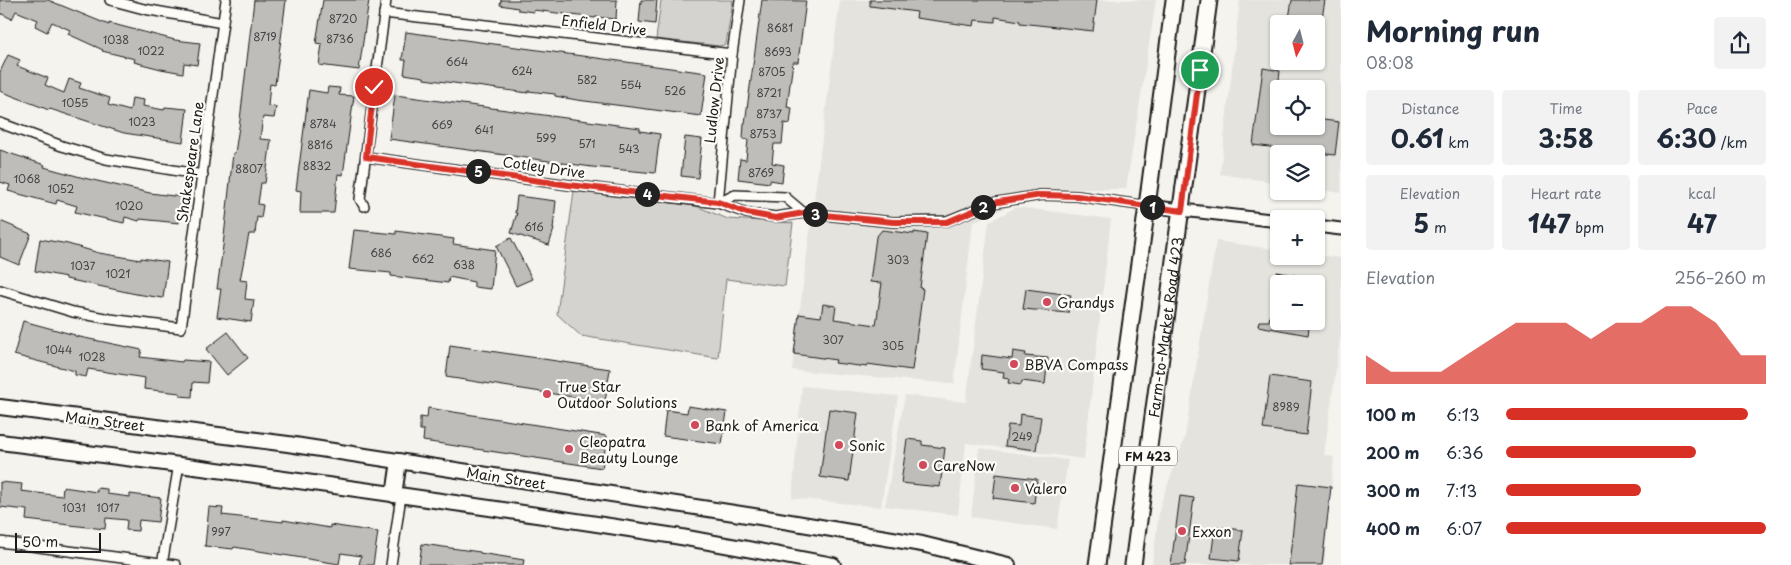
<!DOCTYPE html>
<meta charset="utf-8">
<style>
body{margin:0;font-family:"Playpen Sans",sans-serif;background:#f2f2f3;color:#1f2937;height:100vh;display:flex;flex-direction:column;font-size:19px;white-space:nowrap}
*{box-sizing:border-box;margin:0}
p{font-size:16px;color:#747a83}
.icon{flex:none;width:28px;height:28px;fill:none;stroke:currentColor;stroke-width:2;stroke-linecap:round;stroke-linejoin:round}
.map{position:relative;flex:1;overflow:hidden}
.sheet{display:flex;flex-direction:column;background:#fff;width:450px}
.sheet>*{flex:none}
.needle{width:32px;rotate:187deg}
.fabs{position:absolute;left:1270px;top:15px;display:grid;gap:10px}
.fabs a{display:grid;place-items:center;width:55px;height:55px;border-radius:5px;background:#fff;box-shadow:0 1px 4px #0004;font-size:25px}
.scale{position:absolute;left:15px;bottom:12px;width:86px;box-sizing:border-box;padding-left:5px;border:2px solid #1c1c1c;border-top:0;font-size:14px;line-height:18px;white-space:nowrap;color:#1c1c1c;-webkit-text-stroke:4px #fdfcf7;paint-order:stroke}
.pin{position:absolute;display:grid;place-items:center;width:42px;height:42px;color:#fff;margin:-21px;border:2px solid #fff;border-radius:50%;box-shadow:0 1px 5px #0007}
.km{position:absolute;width:25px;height:25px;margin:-12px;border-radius:50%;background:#222;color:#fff;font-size:14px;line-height:25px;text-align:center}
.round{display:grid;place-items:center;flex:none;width:52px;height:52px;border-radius:5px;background:#f2f2f3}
.overview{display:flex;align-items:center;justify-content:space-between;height:85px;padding:0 25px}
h1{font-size:28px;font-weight:700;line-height:38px}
.metrics{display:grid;grid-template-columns:repeat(3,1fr);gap:8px;height:85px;padding:5px 25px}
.metrics div{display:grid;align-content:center;border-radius:5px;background:#f2f2f3;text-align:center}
.metrics b{font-size:25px;font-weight:700}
.metrics small{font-size:14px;font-weight:400}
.metrics p{font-size:14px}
.chart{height:140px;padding:10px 25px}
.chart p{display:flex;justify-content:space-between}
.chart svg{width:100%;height:90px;margin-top:5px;fill:#d93025;opacity:.7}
ul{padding:0 25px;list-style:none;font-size:16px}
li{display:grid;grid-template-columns:80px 60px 1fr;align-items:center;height:38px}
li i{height:12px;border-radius:6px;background:#d93025}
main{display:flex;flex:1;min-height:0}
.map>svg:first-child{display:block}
.built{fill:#e4e3de;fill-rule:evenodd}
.green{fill:#d4d3cf;stroke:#787876}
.building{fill:#bebdba;stroke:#1c1c1c}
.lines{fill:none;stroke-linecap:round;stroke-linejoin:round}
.minor-casing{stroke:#1c1c1c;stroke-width:12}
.tertiary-casing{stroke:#1c1c1c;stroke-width:15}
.secondary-casing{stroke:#1c1c1c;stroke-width:18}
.primary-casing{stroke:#1c1c1c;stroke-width:19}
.minor{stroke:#fdfcf7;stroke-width:9}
.tertiary{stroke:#fdfcf7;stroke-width:11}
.secondary{stroke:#fdfcf7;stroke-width:14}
.primary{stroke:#fdfcf7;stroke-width:15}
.route-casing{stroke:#fff;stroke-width:10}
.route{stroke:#d93025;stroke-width:6}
.poi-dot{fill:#d1495b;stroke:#fdfcf7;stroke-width:2}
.labels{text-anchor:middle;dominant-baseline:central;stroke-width:4.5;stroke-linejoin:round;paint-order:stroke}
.number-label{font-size:11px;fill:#444}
.shield{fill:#fdfcf7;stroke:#605f5e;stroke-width:1}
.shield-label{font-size:12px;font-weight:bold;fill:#1c1c1c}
.street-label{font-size:14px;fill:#1c1c1c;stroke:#fdfcf7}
.poi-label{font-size:14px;fill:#1c1c1c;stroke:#fdfcf7;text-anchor:start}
</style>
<main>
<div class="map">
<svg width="1341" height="565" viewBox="0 0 1341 565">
<rect width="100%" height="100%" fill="#f4f3ee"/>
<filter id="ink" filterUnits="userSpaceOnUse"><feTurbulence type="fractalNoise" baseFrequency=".02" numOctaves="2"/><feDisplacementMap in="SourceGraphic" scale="10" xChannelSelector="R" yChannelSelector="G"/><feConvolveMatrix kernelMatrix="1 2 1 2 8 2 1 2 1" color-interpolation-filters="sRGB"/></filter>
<g filter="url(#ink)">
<g class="built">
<polygon points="840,0 1156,0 1126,189 1048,189 973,222 954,384 792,370"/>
<path d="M 1240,0 L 1341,0 L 1341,193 L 1316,189 L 1316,154 L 1279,154 L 1279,183 L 1220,174 ZM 1279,24 L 1316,24 L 1316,61 L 1279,61 ZM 1279,89 L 1316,89 L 1316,126 L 1279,126 Z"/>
<polygon points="1016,207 1111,219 1084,459 966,443 958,515 885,506 905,395 966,402 989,222"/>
<path d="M 1216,241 L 1279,250 L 1279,256 L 1316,256 L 1316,255 L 1341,258 L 1341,332 L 1324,455 L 1334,457 L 1324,565 L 1152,565 L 1160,506 L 1185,437 ZM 1279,284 L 1316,284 L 1316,321 L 1279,321 Z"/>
<polygon points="802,386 898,396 881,507 792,498"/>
<polygon points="979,448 1068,460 1057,529 971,517"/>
</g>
<g class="green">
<polygon points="661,0 733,0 726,44 720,46 656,39"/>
<polygon points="574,191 696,206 728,219 793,223 785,286 726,279 718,358 581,336 557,314"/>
</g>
<g class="building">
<polygon points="0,0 48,0 109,25 109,23 175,40 200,43 197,65 184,63 183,73 161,69 134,62 135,59 102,51 103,50 68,34 70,30 52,22 47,32 35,26 38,20 16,11 12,19 0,13"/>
<polygon points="254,0 286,0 275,85 270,84 268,106 276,107 274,118 263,117 260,139 271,140 265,183 261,183 258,204 263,205 261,218 257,217 255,234 249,234 240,280 247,281 245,299 254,300 251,322 217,317 221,289 217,289 223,246 233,153 235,153 240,120"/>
<polygon points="323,0 369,0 359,70 319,65 322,44 316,43"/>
<polygon points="501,0 617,0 616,19 595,17 595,18 534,10 534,12 518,10 518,8 500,5"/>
<polygon points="641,0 657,0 655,24 639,22"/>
<polygon points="762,0 806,1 798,62 793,62 787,107 792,108 790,124 784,123 782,144 774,144 772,163 784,165 782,182 770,180 770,183 738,179 740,159 746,160 748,140 743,139 744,123 745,123"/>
<polygon points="870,0 1097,0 1093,31 1020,23 1020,21 995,17 995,22 975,20 974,26 916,18 917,12 870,6"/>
<polygon points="1292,0 1325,0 1321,24 1288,24"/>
<polygon points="406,32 707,73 701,116 577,100 555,96 555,94 528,91 528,93 424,79 424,77 404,74 406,60 402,60"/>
<polygon points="8,55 20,60 17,66 48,78 45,85 64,93 69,79 81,83 79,88 110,98 108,105 130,111 132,98 144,100 143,106 164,110 165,107 187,109 183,142 124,133 50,109 49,110 0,91 0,72"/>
<polygon points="1263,68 1280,71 1275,114 1279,114 1279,126 1316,126 1316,119 1339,122 1335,155 1253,145"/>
<polygon points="328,87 340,88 339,95 354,96 343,175 338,174 334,213 300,213 301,191 296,190 309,90 327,93"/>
<polygon points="395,95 640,128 640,131 660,134 655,173 592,167 389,139"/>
<polygon points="685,137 702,139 698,178 681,176"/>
<polygon points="0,150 45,165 44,167 84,178 150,193 182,197 179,223 140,219 139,221 125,217 124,223 75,212 77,206 57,200 56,204 8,191 10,185 0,182"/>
<polygon points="517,196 556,201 553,229 554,229 549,245 511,233 517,213 515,213"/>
<polygon points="0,221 31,234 19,265 0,257"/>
<polygon points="354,230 396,234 396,231 433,236 454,239 453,244 495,250 491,289 474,287 474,282 449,277 448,283 391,276 391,273 349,269"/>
<polygon points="882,230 914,234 914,232 927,234 920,288 923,289 912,370 867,364 867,367 835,363 836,360 794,354 799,314 821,317 823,304 836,306 834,319 876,325 882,283 870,282 876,237"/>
<polygon points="511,238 532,279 516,286 496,246"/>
<polygon points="40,239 68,244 99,253 141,260 141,258 168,262 163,298 136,294 66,279 66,277 35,271"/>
<polygon points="1277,272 1316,279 1316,284 1275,284"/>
<polygon points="1026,289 1071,295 1068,313 1023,309"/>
<polygon points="1274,294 1279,294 1279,321 1310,321 1308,335 1258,326 1259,321 1269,321"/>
<polygon points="23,321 75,335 75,336 142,350 140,357 182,362 183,360 209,362 207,383 193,382 192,397 180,396 180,393 144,389 145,378 88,369 86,377 75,375 75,371 14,355"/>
<polygon points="228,332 248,358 227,375 206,349"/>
<polygon points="450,345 610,369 605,402 446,377"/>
<polygon points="1013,351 1026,353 1025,356 1048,358 1045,384 1022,381 1021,385 1008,383 1009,379 1003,378 1004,372 981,369 982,355 1012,359"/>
<polygon points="1270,376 1312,382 1306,435 1263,429"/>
<polygon points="688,406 727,412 722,444 663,436 666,410 687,413"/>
<polygon points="428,408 607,436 602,468 423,441 424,430 420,430 420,417 427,418"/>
<polygon points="829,409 858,413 849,481 820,477"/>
<polygon points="1020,414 1041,417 1036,450 1005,446 1008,425 1019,426"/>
<polygon points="907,439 922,441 922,445 945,448 940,487 901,483"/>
<polygon points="996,474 1037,479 1034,503 993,498"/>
<polygon points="0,482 22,484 21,491 62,496 63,487 97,492 97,488 107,489 107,494 130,497 130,494 161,498 158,522 139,520 138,531 126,530 127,520 106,518 105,529 26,520 27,510 0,507"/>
<polygon points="1298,483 1331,487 1322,565 1289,565"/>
<polygon points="1180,496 1194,498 1185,565 1171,565"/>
<polygon points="209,507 223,508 222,515 283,522 283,520 330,528 330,525 378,532 373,565 359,565 361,556 341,553 339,564 234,547 233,549 205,546"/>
<polygon points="1215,527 1243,530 1239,561 1211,558"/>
<polygon points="422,544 480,552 480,553 524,560 523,565 419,565"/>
</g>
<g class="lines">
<defs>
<g id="minor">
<polyline points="110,0 144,9 223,23"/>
<polyline points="384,13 732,54"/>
<polyline points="0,123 62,146 106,159 203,175"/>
<polyline points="366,157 569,185 718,203 747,213 775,217 804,213 893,222 947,221 992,203 1041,195 1077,196 1147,206"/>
<polyline points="718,203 732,54 740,0"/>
<polyline points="718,203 735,195 785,197 804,213"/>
<polyline points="364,206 360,199 386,0"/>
<polyline points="0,290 73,312 110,319 181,328 226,0"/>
<polyline points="0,542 176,565"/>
<polyline points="162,565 179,464"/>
<polyline points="391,565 401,496"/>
</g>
<g id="tertiary">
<polyline points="1147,206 1279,221"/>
<polyline points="1316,226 1341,229"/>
</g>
<g id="secondary">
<polyline points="0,407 288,444 760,517 922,544 1008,565"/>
<path d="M 0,442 C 225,470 450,501 675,536 C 727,545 780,555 833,565"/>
<polyline points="394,495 399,461"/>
</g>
<g id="primary">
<polyline points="1097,565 1147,206 1174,0"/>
<path id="s1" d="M 1133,565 L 1209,0"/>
</g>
</defs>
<use href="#minor" class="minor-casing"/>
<use href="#tertiary" class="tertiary-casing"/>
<use href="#secondary" class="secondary-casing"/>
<use href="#primary" class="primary-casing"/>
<use href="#minor" class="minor"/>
<use href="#tertiary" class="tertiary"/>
<use href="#secondary" class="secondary"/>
<use href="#primary" class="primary"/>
</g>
</g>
<g class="lines" filter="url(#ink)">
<defs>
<polyline id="route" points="374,87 366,157 569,185 718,202 747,213 775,218 804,213 893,222 947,222 992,203 1041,195 1077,196 1182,211 1200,70"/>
</defs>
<use href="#route" class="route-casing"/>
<use href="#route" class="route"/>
</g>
<g class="poi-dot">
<circle cx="1047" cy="302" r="5"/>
<circle cx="1014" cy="364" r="5"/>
<circle cx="547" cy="394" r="5"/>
<circle cx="695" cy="425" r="5"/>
<circle cx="839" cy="445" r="5"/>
<circle cx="569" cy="449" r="5"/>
<circle cx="923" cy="465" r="5"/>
<circle cx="1015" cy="488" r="5"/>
<circle cx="1182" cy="531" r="5"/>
</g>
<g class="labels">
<g class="number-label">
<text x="343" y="18">8720</text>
<text x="780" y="27">8681</text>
<text x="265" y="36">8719</text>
<text x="340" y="38">8736</text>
<text x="116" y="39">1038</text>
<text x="151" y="50">1022</text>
<text x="778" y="51">8693</text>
<text x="457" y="61">664</text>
<text x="522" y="70">624</text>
<text x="772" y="71">8705</text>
<text x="587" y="79">582</text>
<text x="631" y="84">554</text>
<text x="675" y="90">526</text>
<text x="769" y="92">8721</text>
<text x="75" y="102">1055</text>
<text x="769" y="113">8737</text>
<text x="142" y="121">1023</text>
<text x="323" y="123">8784</text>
<text x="442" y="124">669</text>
<text x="484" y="129">641</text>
<text x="763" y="133">8753</text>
<text x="546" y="137">599</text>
<text x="587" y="143">571</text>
<text x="320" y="144">8816</text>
<text x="629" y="148">543</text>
<text x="317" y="165">8832</text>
<text x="249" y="168">8807</text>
<text x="761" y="172">8769</text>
<text x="27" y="178">1068</text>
<text x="61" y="188">1052</text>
<text x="129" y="205">1020</text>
<text x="534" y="226">616</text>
<text x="381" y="252">686</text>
<text x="423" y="258">662</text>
<text x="898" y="259">303</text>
<text x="464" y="264">638</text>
<text x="83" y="265">1037</text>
<text x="118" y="273">1021</text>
<text x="833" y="339">307</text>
<text x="893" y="345">305</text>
<text x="59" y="349">1044</text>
<text x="92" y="356">1028</text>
<text x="1286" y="406">8989</text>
<text x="1022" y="436">249</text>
<text x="74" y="507">1031</text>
<text x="108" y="507">1017</text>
<text x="221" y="531">997</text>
</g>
<rect class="shield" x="1119" y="446.5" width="58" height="19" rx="4"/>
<g class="shield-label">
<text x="1148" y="456">FM 423</text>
</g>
<g class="street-label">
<text transform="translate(604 25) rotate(7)">Enfield Drive</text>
<text transform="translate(714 100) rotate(-84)">Ludlow Drive</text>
<text transform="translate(190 162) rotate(-82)">Shakespeare Lane</text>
<text transform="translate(544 167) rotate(8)">Cotley Drive</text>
<text stroke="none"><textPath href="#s1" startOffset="240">Farm-to-Market Road 423</textPath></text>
<text transform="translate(105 421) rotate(7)">Main Street</text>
<text transform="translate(506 478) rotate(9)">Main Street</text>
</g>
<g class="poi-label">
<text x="1057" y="302">Grandys</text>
<text x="1024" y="364">BBVA Compass</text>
<text x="557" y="386">True Star<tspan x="557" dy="16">Outdoor Solutions</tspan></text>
<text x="705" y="425">Bank of America</text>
<text x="579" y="441">Cleopatra<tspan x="579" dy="16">Beauty Lounge</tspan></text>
<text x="849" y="445">Sonic</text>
<text x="933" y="465">CareNow</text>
<text x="1025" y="488">Valero</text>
<text x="1192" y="531">Exxon</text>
</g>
</g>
</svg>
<div class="fabs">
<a><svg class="needle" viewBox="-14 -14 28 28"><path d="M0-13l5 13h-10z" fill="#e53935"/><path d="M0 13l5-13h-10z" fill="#747a83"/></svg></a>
<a><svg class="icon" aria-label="locate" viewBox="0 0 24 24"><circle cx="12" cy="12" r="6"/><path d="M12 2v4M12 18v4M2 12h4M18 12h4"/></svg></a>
<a><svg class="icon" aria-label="layers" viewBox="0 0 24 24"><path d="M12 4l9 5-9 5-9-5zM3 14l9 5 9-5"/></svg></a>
<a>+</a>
<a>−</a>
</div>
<div class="scale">50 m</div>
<div class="pin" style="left:1200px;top:70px;background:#1e9e55"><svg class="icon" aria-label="arrive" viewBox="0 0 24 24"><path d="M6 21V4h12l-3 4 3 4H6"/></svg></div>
<div class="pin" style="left:374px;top:87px;background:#d93025"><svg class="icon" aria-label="check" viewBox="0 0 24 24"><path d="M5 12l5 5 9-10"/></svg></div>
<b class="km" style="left:1152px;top:207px">1</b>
<b class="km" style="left:983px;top:207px">2</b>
<b class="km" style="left:815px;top:214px">3</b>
<b class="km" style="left:647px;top:194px">4</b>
<b class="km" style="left:478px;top:171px">5</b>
</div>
<section class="sheet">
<div class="overview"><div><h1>Morning run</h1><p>08:08</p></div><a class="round"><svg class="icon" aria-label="share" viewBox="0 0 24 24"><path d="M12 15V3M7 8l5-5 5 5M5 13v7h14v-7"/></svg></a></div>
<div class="metrics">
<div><p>Distance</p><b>0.61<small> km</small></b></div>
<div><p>Time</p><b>3:58</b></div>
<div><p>Pace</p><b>6:30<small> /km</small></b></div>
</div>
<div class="metrics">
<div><p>Elevation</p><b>5<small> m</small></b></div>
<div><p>Heart rate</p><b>147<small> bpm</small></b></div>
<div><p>kcal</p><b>47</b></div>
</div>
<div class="chart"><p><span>Elevation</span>256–260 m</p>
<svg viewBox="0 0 160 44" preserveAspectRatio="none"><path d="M0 44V30L10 38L20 38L30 38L40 30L50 22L60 14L70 14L80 14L90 22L100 14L110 14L120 6L130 6L140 14L150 30L160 30V44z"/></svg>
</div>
<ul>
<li><b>100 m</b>6:13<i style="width:93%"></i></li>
<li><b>200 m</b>6:36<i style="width:73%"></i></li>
<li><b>300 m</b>7:13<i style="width:52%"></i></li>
<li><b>400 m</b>6:07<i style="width:100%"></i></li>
</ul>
</section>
</main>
